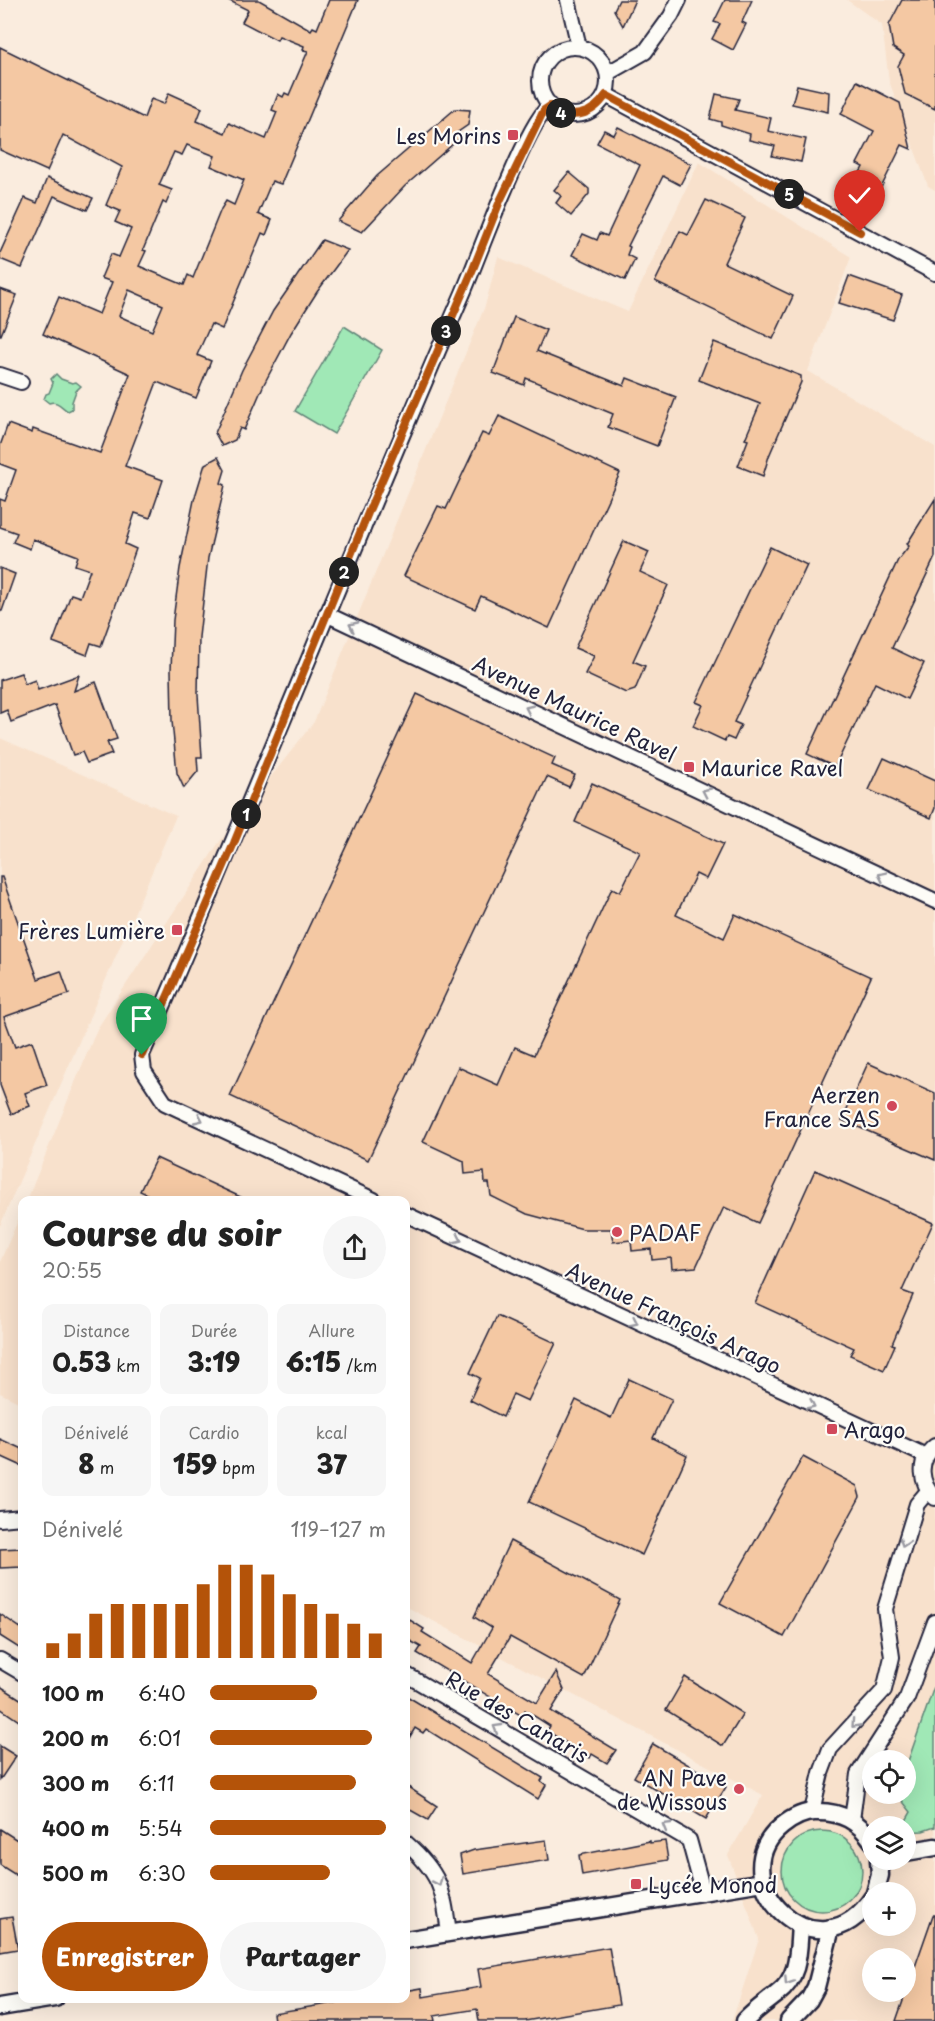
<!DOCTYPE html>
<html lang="fr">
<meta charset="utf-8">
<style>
body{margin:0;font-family:"Playpen Sans",sans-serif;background:#f6f6f6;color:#222;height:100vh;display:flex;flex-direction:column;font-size:22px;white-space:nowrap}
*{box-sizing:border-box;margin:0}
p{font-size:20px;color:#767676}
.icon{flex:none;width:33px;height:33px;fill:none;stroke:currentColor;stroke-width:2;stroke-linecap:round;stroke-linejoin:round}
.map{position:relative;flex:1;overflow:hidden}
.side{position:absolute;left:18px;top:1196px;width:392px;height:807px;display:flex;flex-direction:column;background:#fff;border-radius:12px;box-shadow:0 6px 24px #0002}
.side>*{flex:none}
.fabs{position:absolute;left:862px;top:1750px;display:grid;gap:12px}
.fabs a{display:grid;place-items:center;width:54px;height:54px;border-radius:50%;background:#fff;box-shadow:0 6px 24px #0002;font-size:30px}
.pin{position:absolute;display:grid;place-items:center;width:51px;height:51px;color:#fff;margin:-62px -26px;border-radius:50% 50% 50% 0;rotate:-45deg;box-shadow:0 0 6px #0007}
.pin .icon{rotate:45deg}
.km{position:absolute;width:30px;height:30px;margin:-15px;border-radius:50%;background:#222;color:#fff;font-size:16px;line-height:30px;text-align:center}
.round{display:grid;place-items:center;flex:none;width:63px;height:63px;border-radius:32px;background:#f6f6f6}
.summary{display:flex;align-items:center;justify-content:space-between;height:102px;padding:0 24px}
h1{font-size:33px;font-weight:800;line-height:45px}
.figures{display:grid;grid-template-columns:repeat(3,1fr);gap:9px;height:102px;padding:6px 24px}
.figures div{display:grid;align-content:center;border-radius:12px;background:#f6f6f6;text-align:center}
.figures b{font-size:26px;font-weight:800}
.figures small{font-size:16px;font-weight:400}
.figures p{font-size:16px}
.chart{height:168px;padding:12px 24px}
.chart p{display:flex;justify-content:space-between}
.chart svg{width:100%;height:108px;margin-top:6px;stroke:#b45309;stroke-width:6}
.primary-button{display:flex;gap:12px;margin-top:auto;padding:12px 24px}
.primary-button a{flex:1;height:69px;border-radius:36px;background:#b45309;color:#fff;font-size:24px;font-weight:800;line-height:69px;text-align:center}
.primary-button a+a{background:#f6f6f6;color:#222}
ul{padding:0 24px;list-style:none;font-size:20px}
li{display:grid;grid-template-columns:96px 72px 1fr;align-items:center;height:45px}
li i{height:15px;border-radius:8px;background:#b45309}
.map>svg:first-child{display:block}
.built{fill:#f8e1cc;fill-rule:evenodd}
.green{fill:#a0e8b6;stroke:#618578;stroke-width:1.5}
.building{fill:#f4c8a3;stroke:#22223b;stroke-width:1.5;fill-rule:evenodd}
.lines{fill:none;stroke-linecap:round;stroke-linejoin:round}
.minor-casing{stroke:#22223b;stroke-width:18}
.tertiary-casing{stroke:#22223b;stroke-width:21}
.minor{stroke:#fdfcf7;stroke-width:14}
.tertiary{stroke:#fdfcf7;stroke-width:16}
.oneway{stroke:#9a9aa2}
.route-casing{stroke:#fff;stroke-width:12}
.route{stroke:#b45309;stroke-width:8}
.poi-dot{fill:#d1495b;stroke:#fdfcf7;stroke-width:2}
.labels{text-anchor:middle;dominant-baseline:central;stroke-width:4.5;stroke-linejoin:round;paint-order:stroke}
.poi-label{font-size:21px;fill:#22223b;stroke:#fdfcf7;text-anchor:end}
.street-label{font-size:21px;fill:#22223b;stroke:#fdfcf7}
</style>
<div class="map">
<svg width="935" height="2021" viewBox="0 0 935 2021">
<rect width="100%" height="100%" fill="#faecde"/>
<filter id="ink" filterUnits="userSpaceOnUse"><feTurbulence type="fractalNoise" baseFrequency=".0167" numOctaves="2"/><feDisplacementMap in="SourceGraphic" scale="12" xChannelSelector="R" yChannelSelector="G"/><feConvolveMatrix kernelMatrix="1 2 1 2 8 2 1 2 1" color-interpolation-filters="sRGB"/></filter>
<g filter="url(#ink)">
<g class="built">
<polygon points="847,0 935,0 935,190 928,186 889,81 882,25"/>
<path d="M 699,162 L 851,257 L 808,371 L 935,447 L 935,2021 L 732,2021 L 759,1939 L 728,1855 L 763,1795 L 405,1606 L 405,1200 L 27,1200 L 97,1029 L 218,844 L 314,722 L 485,306 L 498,257 L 628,312 ZM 873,1761 L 906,1761 L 906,1794 L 873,1794 ZM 873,1827 L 906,1827 L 906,1860 L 873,1860 ZM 873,1893 L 906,1893 L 906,1926 L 873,1926 ZM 873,1959 L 906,1959 L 906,1992 L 873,1992 Z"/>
<polygon points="0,738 176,816 0,1226"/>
<polygon points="22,1211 22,1404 0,1393 0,1262"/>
</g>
<g class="green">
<polygon points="344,326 382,350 334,434 295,411"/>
<path d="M 56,374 L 61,379 L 72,383 L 76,382 L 81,386 L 76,391 L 72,402 L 72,409 L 68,411 C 62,408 58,400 49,403 L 44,399 L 46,394 L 49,393 L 53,383 L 51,379 Z"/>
<polygon points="935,1684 935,1827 923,1831 906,1832 904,1824 911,1812 897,1794 906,1794 906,1767"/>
<circle cx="822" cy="1871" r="40"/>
</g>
<g class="building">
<path d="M 228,0 L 259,0 L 311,30 L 313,27 L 317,29 L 329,0 L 358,0 L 281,184 L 272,181 L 258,214 L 272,220 L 266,235 L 262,233 L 222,329 L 211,324 L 197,355 L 211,361 L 196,398 L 157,382 L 125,466 L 163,480 L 150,518 L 135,513 L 125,544 L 136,549 L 101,646 L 91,643 L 87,655 L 53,642 L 71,594 L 80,597 L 90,570 L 75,565 L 78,556 L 33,539 L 30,549 L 13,542 L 17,533 L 0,527 L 0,499 L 5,501 L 16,470 L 0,464 L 0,446 L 8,424 L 32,433 L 33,429 L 100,453 L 130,374 L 43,334 L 59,297 L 99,314 L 112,282 L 101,278 L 111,254 L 119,257 L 131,229 L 115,222 L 120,211 L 106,205 L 122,167 L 63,135 L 47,171 L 0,150 L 0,47 L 144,118 L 151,99 L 164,104 L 169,93 L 202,108 L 197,121 L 225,133 L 229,123 L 266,139 L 277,112 L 272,110 L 278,94 L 283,97 L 285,93 L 289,95 L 308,51 L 303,50 L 304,46 L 279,36 L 277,40 L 242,22 L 248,10 ZM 187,145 L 215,156 L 211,166 L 244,180 L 234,205 L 226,201 L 221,209 L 193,278 L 188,275 L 184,285 L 139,266 L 146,251 L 143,250 L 163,202 L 166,204 L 172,190 L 159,185 L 174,152 L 182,155 ZM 129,290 L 163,305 L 152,331 L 119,316 Z"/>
<polygon points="619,0 635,0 623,26 614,10"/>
<polygon points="725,0 752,0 742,22 746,24 733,50 712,39 720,24 714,22"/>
<polygon points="902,0 935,0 935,109 905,94 898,66 904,55 893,48 889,25"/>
<polygon points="857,81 900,103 911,149 902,145 874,202 851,189 863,167 857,164 874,131 841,114"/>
<polygon points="797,85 829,92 828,112 792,104"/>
<polygon points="716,94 739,99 735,110 771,118 768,131 806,139 801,162 772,156 775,146 749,140 750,134 721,125 721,122 710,119"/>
<polygon points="455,109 470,110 468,125 458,132 461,137 405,186 362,232 338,221 377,176"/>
<polygon points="618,127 691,164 680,185 663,176 628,246 630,247 627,255 635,259 625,280 572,255 583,234 597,240 600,233 607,236 640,165 597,143 604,130 614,135"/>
<polygon points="569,172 589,189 589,194 571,216 556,203 561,196 554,190"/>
<polygon points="47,178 93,198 87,210 54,196 22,268 0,259 0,253 25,198 37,203"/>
<polygon points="706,200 745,218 724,263 793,296 773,339 655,282 680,231 688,235"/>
<polygon points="322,240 348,250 317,292 291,333 264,384 244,430 240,428 235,440 222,446 215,433 242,370 273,311"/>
<polygon points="849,276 902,295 893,320 839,303"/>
<polygon points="0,289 17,295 1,335 0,335"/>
<polygon points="514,317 546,330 537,351 624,386 627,378 676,397 657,446 608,427 613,414 526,378 524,385 493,373"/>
<polygon points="714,342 801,376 801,382 769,456 763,476 738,466 748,440 745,439 760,404 699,380"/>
<polygon points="499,416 620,473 549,628 481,596 475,609 404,576 438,506 446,509 482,433 489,436"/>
<polygon points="218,457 225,470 221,483 225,485 208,558 199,637 198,695 202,757 197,757 198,771 184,788 177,773 172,721 171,670 173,620 180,568 194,500 205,464"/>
<polygon points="935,499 935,557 892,648 924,663 907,699 875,683 835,767 807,754 898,560 909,546 907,544"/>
<polygon points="624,541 649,552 640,572 668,585 633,661 645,666 635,690 626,693 585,674 594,656 575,648"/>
<polygon points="770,547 807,565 734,722 741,725 734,740 727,737 725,741 693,726 703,705 696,702"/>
<polygon points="0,568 15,574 2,611 0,611"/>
<polygon points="21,673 25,684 35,680 38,690 79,675 74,691 96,682 117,739 107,742 112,754 87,763 82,752 73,755 55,705 11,722 7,710 0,713 0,680"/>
<polygon points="417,694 555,758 552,765 575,775 569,787 547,777 368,1160 230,1096"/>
<polygon points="884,758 935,781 935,808 931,818 869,790"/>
<polygon points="592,783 723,844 706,879 696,874 676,915 724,938 735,914 871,977 758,1223 724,1207 696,1267 672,1269 671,1258 652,1260 651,1249 632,1251 631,1240 613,1242 611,1229 583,1229 527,1214 491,1196 489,1183 485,1183 484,1172 465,1174 464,1161 423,1142 458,1067 498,1085 515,1047 534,1055 612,888 620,892 640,852 575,822"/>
<polygon points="0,877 2,877 38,979 61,971 69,994 4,1017 15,1047 32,1041 47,1085 25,1093 30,1106 11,1114 0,1085"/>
<polygon points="868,1063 935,1093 935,1160 842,1120"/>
<polygon points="156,1158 247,1200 159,1200 140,1191"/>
<polygon points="815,1170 933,1223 902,1291 913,1295 892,1344 895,1345 884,1370 850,1355 854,1348 755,1303"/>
<polygon points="497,1316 556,1343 528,1401 513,1394 503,1417 470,1400 480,1378 470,1373"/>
<polygon points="629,1379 672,1399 653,1438 687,1455 642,1555 529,1502 576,1400 611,1418"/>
<polygon points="0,1439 22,1449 22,1466 0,1456"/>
<polygon points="803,1457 857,1486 860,1497 784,1637 720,1603"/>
<polygon points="510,1541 620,1600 584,1678 510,1637 488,1674 537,1703 556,1672 564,1690 551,1711 616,1750 607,1763 592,1754 590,1758 547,1731 550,1726 525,1710 522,1716 417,1653 421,1647 405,1638 405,1629 410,1620 424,1629 422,1632 472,1663 492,1628 474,1617"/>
<polygon points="22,1548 22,1567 0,1568 0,1549"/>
<polygon points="0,1614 22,1629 22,1650 0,1636"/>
<polygon points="685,1677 743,1714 723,1746 666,1710"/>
<polygon points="0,1686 22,1700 22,1723 0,1708"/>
<polygon points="405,1695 543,1778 541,1781 546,1785 538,1799 426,1729 423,1733 415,1728 405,1745"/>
<polygon points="653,1744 726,1787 706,1819 634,1777"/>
<polygon points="0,1746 16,1756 0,1780"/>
<polygon points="405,1785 437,1806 428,1820 405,1807"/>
<polygon points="0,1829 22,1843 22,1879 0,1865"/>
<polygon points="546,1840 549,1860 463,1874 460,1855 474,1850"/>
<polygon points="650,1841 650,1843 665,1841 668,1860 582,1875 579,1855"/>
<polygon points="933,1915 935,1915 935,2021 896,2021"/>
<polygon points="12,1917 18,1949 0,1952 0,1919"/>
<polygon points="609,1947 619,2005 525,2021 479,2021 477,2009 434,2016 435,2021 274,2021 273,2013 364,1998 405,1998 405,1991 422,1988 423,1997 481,1987 478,1969"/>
</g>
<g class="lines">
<defs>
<g id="minor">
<polyline points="568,0 579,47"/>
<circle cx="574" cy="81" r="34"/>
<polyline points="608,73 645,52 671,16 679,0"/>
<polyline points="606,95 935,273"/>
<polyline points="0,375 21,382"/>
<polyline points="326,614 935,901"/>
<path d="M 374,1200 L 165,1103 L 144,1071 L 142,1055 C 252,802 353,546 463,293 C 477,261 528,118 550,106"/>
<polyline points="405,1214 926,1456"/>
<path d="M 935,1446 C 917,1461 920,1483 935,1498"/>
<polyline points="0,1519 22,1517"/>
<polyline points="0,1660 22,1673"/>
<polyline points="405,1674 689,1840 703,1891"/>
<polyline points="812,1811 821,1773 830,1749 884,1690 892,1657 885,1609 917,1504 928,1491"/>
<polyline points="852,1820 858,1774 907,1698 935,1622"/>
<path d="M 405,1842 C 440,1873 443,1888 449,1933"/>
</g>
<g id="tertiary">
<path d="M 873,1842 C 859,1821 841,1811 815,1812 C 802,1812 792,1818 782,1826 C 718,1878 817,1982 873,1897"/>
<polyline points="906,1852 935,1847"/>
<polyline points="875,1893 880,1875 879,1860"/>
<polyline points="405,1940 763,1882"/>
<polyline points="0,2007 55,1998"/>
<path d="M 745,2021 C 755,2010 766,2003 777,1994 C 800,1977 798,1951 800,1925"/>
<polyline points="789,2021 809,2000 816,1987 831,1928"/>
</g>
</defs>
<use href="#minor" class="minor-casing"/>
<use href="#tertiary" class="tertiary-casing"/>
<use href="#minor" class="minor"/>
<use href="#tertiary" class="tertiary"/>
</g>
<defs><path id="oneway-chevron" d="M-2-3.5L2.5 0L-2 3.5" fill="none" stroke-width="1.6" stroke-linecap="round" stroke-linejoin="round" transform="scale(1.5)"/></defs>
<g class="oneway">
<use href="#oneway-chevron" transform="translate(353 626) rotate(-155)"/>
<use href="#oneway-chevron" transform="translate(529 709) rotate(-155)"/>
<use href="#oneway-chevron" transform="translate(706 792) rotate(-155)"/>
<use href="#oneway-chevron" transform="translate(882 876) rotate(-155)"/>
<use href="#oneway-chevron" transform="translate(199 1119) rotate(25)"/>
<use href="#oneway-chevron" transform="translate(458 1239) rotate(25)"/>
<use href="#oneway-chevron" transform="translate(634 1322) rotate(25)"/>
<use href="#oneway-chevron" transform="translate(811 1405) rotate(25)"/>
<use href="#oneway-chevron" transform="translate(904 1543) rotate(108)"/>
<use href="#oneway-chevron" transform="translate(855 1724) rotate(132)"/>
<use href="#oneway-chevron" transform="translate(497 1728) rotate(-150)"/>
<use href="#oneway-chevron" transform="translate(666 1826) rotate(-150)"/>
<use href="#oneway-chevron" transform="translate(438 1882) rotate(66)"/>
<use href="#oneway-chevron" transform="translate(788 1981) rotate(124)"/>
</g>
</g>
<g class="lines" filter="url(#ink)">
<defs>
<path id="route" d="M 142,1055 L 234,843 L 370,508 L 473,269 L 500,201 L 544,110 L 550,106 C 571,121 592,116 606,95 L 860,232"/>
</defs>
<use href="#route" class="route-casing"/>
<use href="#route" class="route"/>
</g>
<g class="poi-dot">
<rect x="507" y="129" width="12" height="12" rx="3"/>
<rect x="683" y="761" width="12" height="12" rx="3"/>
<rect x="171" y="924" width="12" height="12" rx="3"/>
<circle cx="892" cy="1106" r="6"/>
<circle cx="617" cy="1232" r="6"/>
<rect x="826" y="1423" width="12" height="12" rx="3"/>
<circle cx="739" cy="1789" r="6"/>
<rect x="630" y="1878" width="12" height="12" rx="3"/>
</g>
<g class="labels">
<g class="poi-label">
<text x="501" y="135">Les Morins</text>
<text x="701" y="767" text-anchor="start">Maurice Ravel</text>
<text x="165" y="930">Frères Lumière</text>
<text x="880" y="1094">Aerzen<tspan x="880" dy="24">France SAS</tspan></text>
<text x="629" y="1232" text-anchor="start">PADAF</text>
<text x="844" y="1429" text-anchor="start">Arago</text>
<text x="727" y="1777">AN Pave<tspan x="727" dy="24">de Wissous</tspan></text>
<text x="648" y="1884" text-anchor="start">Lycée Monod</text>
</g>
<g class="street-label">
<text transform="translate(575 708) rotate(25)">Avenue Maurice Ravel</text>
<text transform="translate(674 1317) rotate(25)">Avenue François Arago</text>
<text transform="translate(518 1716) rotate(30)">Rue des Canaris</text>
</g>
</g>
</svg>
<div class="fabs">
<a><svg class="icon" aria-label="locate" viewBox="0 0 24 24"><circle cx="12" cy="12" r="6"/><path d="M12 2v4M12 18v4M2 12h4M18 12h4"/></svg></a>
<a><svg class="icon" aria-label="layers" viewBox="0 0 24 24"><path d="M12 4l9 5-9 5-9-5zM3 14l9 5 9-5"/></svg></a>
<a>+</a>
<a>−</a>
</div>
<div class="pin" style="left:142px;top:1055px;background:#1e9e55"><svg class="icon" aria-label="arrive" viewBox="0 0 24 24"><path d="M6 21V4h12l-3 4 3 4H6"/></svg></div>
<div class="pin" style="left:860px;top:232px;background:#d93025"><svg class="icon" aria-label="check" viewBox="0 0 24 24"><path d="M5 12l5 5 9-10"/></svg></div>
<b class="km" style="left:246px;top:814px">1</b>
<b class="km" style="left:344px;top:572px">2</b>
<b class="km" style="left:446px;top:331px">3</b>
<b class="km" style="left:561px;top:113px">4</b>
<b class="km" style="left:789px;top:194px">5</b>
<section class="side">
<div class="summary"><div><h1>Course du soir</h1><p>20:55</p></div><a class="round"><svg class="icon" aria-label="share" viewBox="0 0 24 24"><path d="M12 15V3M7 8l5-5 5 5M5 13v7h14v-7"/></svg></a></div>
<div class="figures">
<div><p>Distance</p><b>0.53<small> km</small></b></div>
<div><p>Durée</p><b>3:19</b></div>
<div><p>Allure</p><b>6:15<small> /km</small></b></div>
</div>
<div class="figures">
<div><p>Dénivelé</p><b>8<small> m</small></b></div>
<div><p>Cardio</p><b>159<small> bpm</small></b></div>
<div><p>kcal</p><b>37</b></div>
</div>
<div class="chart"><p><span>Dénivelé</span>119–127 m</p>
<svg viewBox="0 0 160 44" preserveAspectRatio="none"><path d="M5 44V38M15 44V34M25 44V26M35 44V22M45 44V22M55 44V22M65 44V22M75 44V14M85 44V6M95 44V6M105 44V10M115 44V18M125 44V22M135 44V26M145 44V30M155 44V34"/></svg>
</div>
<ul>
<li><b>100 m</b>6:40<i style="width:61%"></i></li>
<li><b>200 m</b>6:01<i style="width:92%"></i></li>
<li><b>300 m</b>6:11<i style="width:83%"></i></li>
<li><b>400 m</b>5:54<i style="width:100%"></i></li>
<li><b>500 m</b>6:30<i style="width:68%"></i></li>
</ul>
<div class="primary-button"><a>Enregistrer</a><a>Partager</a></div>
</section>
</div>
